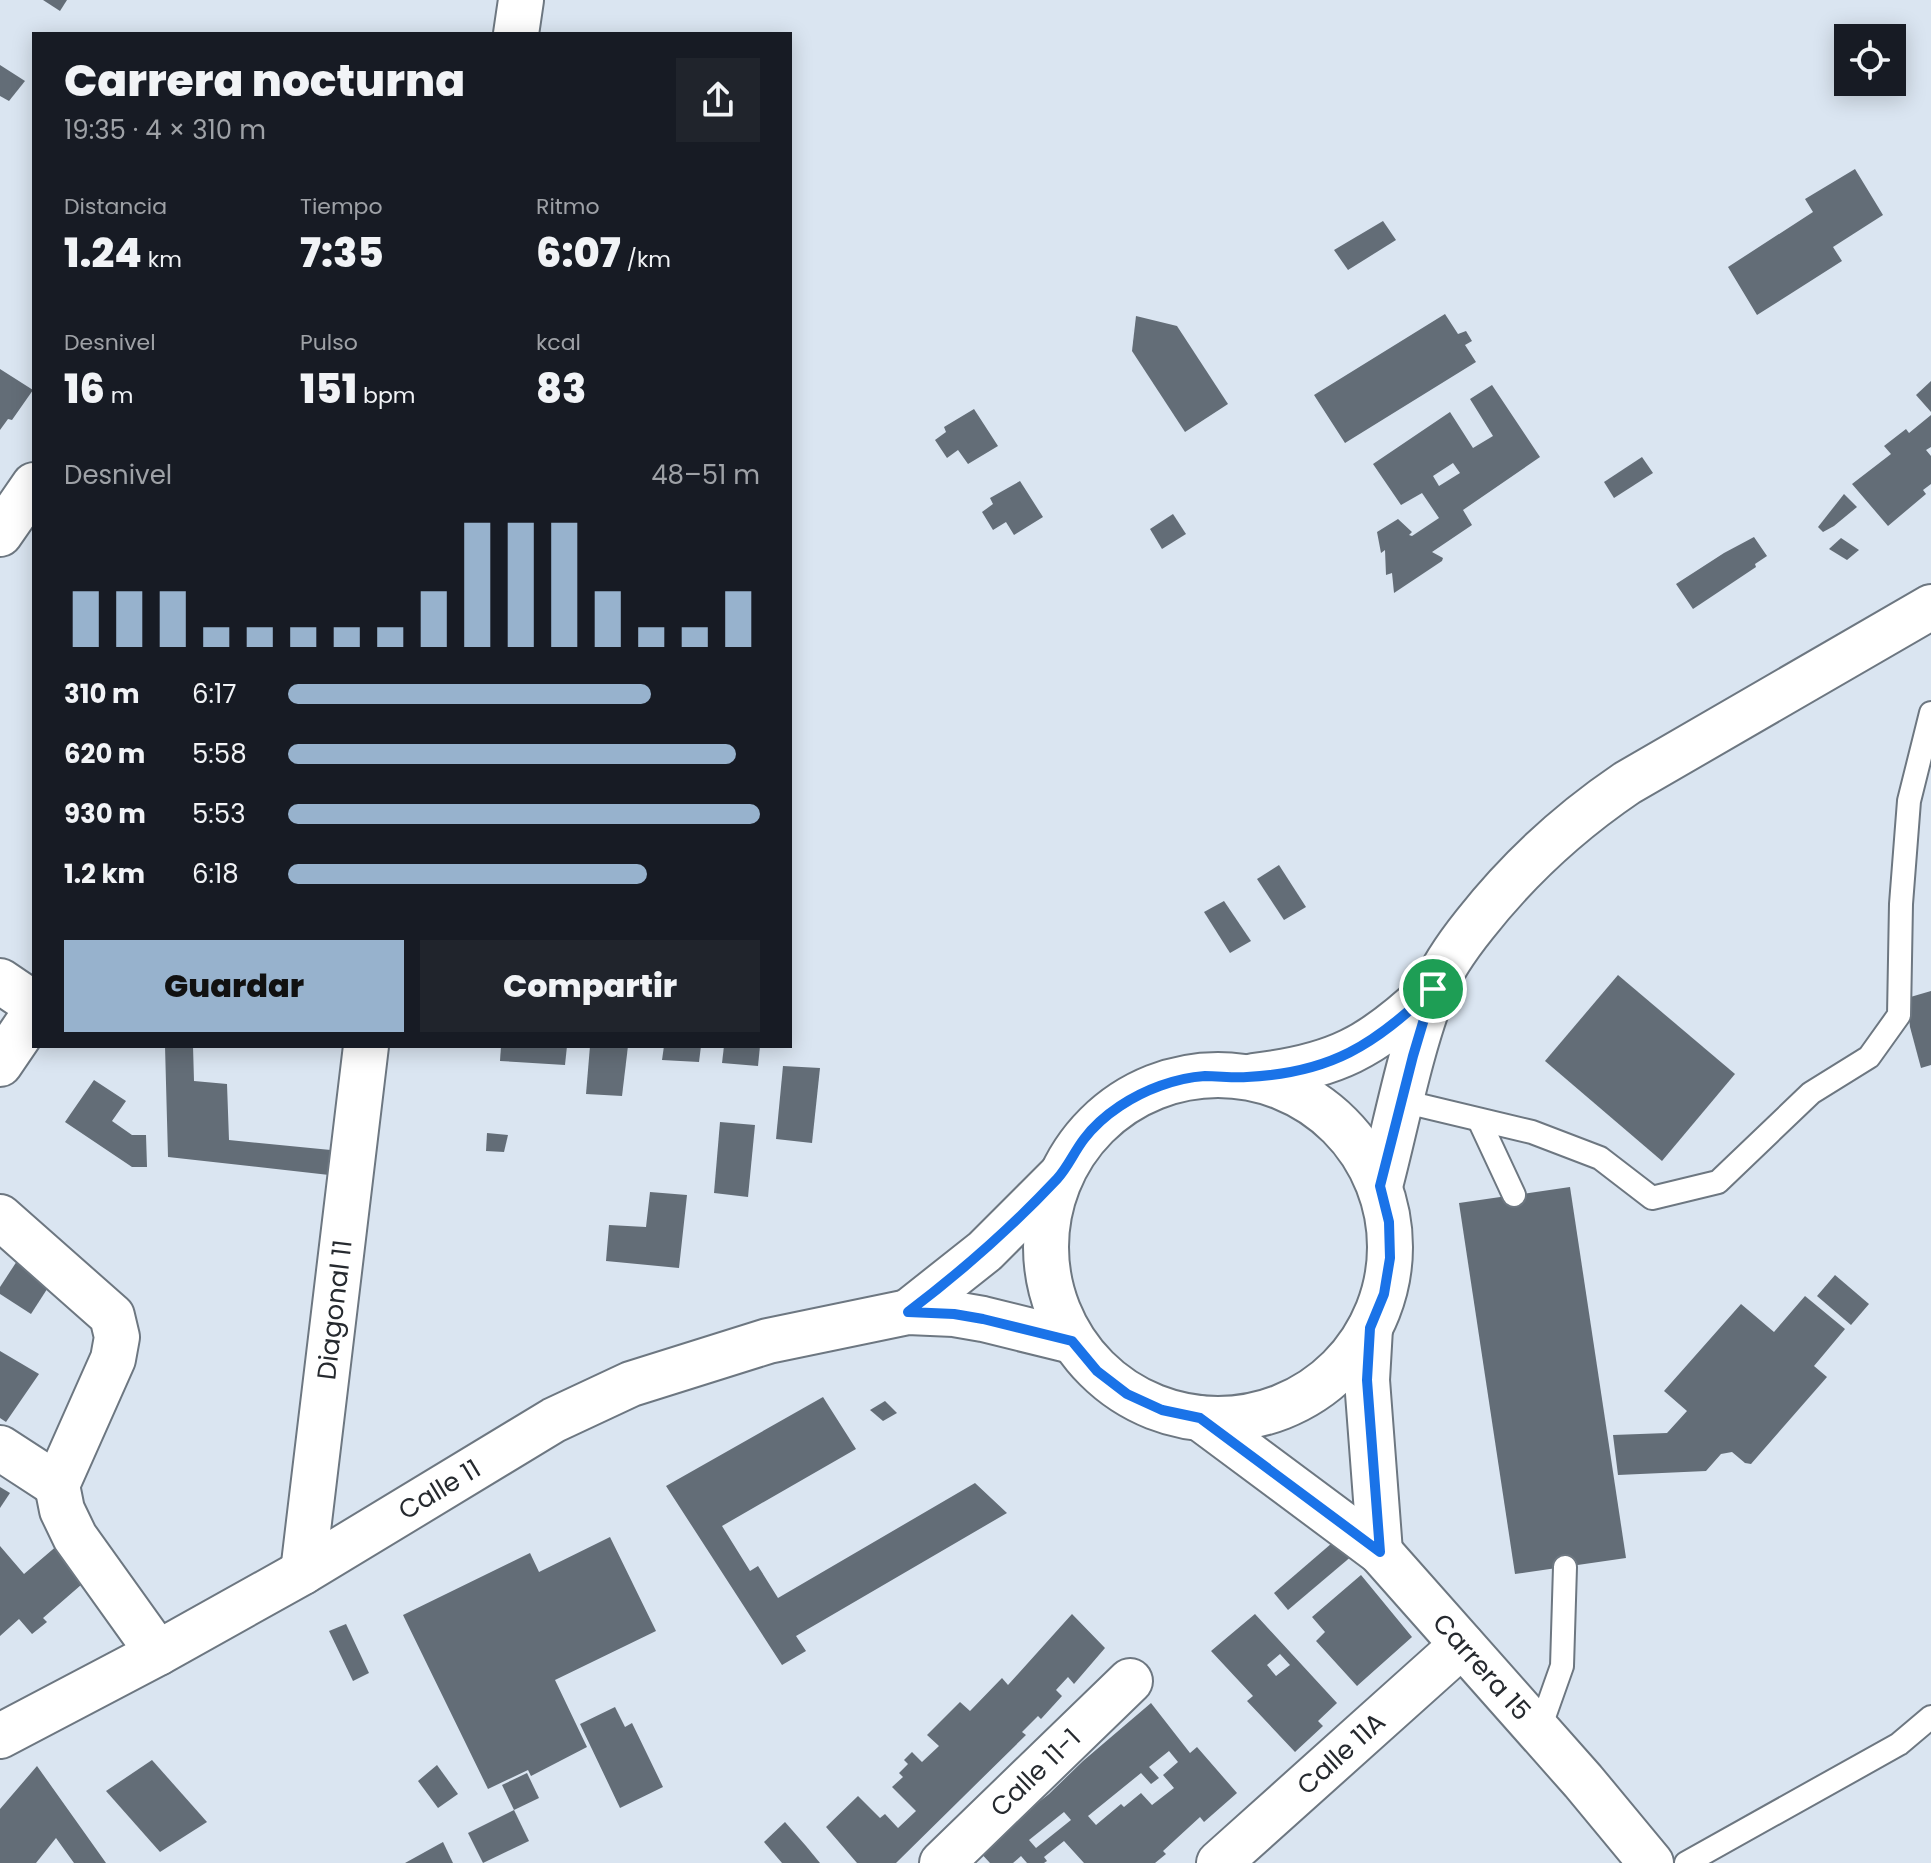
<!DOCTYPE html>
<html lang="es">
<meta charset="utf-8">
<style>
body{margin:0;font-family:Poppins,sans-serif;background:#20242c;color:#f1f3f6;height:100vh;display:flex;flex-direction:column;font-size:30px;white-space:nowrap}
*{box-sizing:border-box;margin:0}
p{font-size:26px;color:#9ea1a6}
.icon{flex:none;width:44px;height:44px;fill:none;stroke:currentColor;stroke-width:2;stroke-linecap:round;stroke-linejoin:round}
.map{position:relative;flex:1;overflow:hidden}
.sheet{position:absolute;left:32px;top:32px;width:760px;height:1016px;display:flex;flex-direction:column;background:#171b24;border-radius:0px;box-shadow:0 4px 20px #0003}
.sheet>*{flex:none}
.fabs{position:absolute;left:1834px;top:24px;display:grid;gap:16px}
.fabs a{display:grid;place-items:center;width:72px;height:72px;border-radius:0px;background:#171b24;box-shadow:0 4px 20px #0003;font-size:40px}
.pin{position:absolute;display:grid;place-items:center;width:68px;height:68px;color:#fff;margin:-34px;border:4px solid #fff;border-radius:50%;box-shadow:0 2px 8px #0007}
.round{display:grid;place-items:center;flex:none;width:84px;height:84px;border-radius:0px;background:#20242c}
.head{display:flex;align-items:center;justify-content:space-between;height:136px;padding:0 32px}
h1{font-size:44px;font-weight:800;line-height:60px}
.stats{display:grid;grid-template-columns:repeat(3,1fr);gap:12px;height:136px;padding:8px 32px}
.stats div{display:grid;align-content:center}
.stats b{font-size:40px;font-weight:800}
.stats small{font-size:22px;font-weight:400}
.stats p{font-size:22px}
.chart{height:224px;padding:16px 32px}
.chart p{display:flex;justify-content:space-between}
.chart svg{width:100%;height:144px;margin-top:8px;stroke:#97b2cd;stroke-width:6}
.cta{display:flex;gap:16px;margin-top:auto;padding:16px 32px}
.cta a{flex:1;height:92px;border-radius:0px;background:#97b2cd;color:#111;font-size:32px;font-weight:800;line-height:92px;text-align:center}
.cta a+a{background:#20242c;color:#f1f3f6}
ul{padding:0 32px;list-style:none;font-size:26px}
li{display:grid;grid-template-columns:128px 96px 1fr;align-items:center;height:60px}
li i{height:20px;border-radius:10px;background:#97b2cd}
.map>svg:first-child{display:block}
.building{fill:#636d77;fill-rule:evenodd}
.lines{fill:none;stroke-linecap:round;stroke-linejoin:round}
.lane-casing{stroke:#6d7781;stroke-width:26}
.street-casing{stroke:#6d7781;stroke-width:48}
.secondary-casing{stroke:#6d7781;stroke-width:48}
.primary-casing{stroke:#6d7781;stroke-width:48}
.lane{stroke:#fff;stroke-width:22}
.street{stroke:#fff;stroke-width:44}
.secondary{stroke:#fff;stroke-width:44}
.primary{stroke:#fff;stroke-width:44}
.route-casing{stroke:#fff;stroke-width:16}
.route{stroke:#1a73e8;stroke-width:10}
.labels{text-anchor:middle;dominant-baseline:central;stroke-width:8;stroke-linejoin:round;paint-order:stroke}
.street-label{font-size:26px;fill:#262a2f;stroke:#fff}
</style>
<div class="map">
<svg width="1931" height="1863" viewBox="0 0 1931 1863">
<rect width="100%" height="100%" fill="#dae5f1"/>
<g class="building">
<polygon points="43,0 67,0 60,11"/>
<polygon points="0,65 25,81 9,101 0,96"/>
<polygon points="1855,169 1883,215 1833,247 1842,261 1757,315 1728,267 1813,212 1805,199"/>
<polygon points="1383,221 1396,240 1348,270 1334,250"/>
<polygon points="1445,314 1458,334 1466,331 1472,341 1465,345 1476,362 1345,443 1314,395"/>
<polygon points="1136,316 1177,326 1228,404 1185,432 1132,351"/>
<polygon points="0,369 33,390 12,420 8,419 0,430"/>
<polygon points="1931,381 1931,412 1916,395"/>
<path d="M 1492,385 L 1540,457 L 1463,510 L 1472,525 L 1432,552 L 1443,558 L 1442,561 L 1394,593 L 1392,573 L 1386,575 L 1385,550 L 1381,553 L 1377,532 L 1398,519 L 1412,532 L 1409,535 L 1412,536 L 1439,518 L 1422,493 L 1401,505 L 1373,464 L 1450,412 L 1473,448 L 1493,436 L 1470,399 ZM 1453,463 L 1460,473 L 1439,486 L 1433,476 Z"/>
<polygon points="974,409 998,446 968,464 958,450 947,458 935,440 946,432 944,427"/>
<polygon points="1931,415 1931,447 1926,450 1931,456 1931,484 1923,490 1926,494 1888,526 1852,484 1891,454 1884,446 1906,429 1909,433"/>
<polygon points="1642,457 1653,473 1614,498 1604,482"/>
<polygon points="1020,481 1043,517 1014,535 1006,522 993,530 982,512 993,504 990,498"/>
<polygon points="1844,494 1857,507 1834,526 1823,532 1818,527"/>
<polygon points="1173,514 1186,534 1162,549 1150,529"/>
<polygon points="1754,537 1767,556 1755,564 1756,567 1693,609 1676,584 1724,553"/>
<polygon points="1841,538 1859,550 1847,560 1829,549"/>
<polygon points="1279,865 1306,907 1284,920 1257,879"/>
<polygon points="1224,901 1251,941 1230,953 1204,912"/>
<polygon points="1618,975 1735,1074 1662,1161 1545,1061"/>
<polygon points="1931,991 1931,1065 1921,1068 1910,1027 1907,998"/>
<polygon points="165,1046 193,1046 194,1081 227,1084 229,1140 341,1151 338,1176 168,1157"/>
<polygon points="501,1046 567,1046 565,1065 500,1061"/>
<polygon points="590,1046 628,1046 622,1096 586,1094"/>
<polygon points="664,1046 701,1046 699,1062 662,1060"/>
<polygon points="724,1046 760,1046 758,1066 722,1063"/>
<polygon points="783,1066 820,1068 812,1143 776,1139"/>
<polygon points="94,1080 126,1101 112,1121 132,1135 146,1135 147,1167 132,1167 65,1122"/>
<polygon points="720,1122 755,1125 748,1197 714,1193"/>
<polygon points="487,1133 508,1135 504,1152 486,1151"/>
<polygon points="1570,1187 1626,1558 1515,1574 1459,1203"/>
<polygon points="650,1192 687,1195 679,1268 606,1261 609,1225 646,1227"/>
<polygon points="17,1261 51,1283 31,1314 0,1294 0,1287"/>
<polygon points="1835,1275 1869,1304 1851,1325 1817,1296"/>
<polygon points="1805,1296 1845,1329 1814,1366 1827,1377 1751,1464 1745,1463 1732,1452 1721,1454 1706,1471 1618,1475 1613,1435 1667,1433 1687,1411 1664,1391 1741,1304 1774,1332"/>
<polygon points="0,1351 39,1374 6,1422 0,1418"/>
<polygon points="823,1397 856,1449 722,1526 750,1571 758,1566 778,1598 975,1483 1007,1513 796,1636 806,1651 782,1665 666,1486"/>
<polygon points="885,1401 897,1413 883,1421 870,1410"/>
<polygon points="0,1487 10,1493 0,1508"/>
<polygon points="610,1537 656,1631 555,1680 587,1747 531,1776 528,1770 488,1789 403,1615 530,1553 539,1572"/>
<polygon points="1339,1537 1353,1555 1288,1610 1274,1593"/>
<polygon points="59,1544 89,1578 43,1618 47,1622 32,1634 19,1619 0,1636 0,1546 24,1574"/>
<polygon points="1361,1575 1412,1637 1357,1686 1316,1641 1325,1632 1312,1617"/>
<polygon points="1072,1614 1105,1648 1074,1684 1068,1677 1056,1690 1062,1696 1041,1719 1038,1716 1022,1732 1026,1735 896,1863 857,1863 826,1827 858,1796 880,1818 885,1814 898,1828 916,1811 892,1787 903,1777 899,1773 908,1764 904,1760 912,1752 922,1762 939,1746 927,1735 960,1702 970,1711 1002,1678 1008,1685"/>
<path d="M 1255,1614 L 1337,1703 L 1318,1721 L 1323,1726 L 1295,1752 L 1247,1701 L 1253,1696 L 1211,1651 ZM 1280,1654 L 1290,1665 L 1276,1676 L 1267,1665 Z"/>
<polygon points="346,1624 369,1673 353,1681 329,1631"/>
<path d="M 1151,1703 L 1190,1753 L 1197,1747 L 1237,1793 L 1204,1822 L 1200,1817 L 1163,1851 L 1166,1854 L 1155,1863 L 1084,1863 L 1064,1841 L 1044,1857 L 1047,1861 L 1044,1863 L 1027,1863 L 1021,1856 L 1013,1863 L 990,1863 L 978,1850 L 1049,1794 L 1083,1761 ZM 1169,1751 L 1178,1762 L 1163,1775 L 1174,1788 L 1152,1805 L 1141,1793 L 1124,1807 L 1121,1804 L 1096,1825 L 1088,1816 L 1141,1773 L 1151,1784 L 1159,1778 L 1149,1767 ZM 1064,1812 L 1071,1820 L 1036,1848 L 1029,1840 Z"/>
<polygon points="615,1707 625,1727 632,1723 663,1787 620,1808 580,1724"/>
<polygon points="152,1760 207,1822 160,1852 106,1791"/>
<polygon points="437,1765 458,1794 438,1808 418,1781"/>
<polygon points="37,1766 74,1818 106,1863 74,1863 56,1838 36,1863 0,1863 0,1809"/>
<polygon points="527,1773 539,1798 514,1810 502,1785"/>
<polygon points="514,1810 529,1841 483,1863 468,1833"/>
<polygon points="785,1822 806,1846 820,1863 782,1863 764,1842"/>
<polygon points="443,1842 453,1863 405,1863"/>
</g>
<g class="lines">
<defs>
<g id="lane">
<polyline points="1402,1101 1532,1132 1600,1158 1652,1198 1718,1182 1811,1093 1869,1057 1899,1015 1901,904 1909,801 1931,713"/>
<polyline points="1479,1120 1514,1195"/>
<polyline points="1539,1731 1562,1666 1565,1567"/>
<polyline points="1686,1863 1899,1744 1931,1717"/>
</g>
<g id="street">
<polyline points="516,34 521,0"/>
<polyline points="0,534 34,485"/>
<polyline points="0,981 34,1004"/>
<polyline points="0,1064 34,1014"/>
<polyline points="0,1217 112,1316 117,1337 113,1359 57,1485 62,1510 75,1537 158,1653"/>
<polyline points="0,1448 57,1485"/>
<path id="s1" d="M 303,1572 L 366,1046"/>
<path id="s2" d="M 942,1863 L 1130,1681"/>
<path id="s3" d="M 1219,1863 L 1462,1645"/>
</g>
<g id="secondary">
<polyline points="908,1312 985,1251 1061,1175"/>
<path id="s4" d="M 0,1736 L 158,1653 L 303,1572 L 554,1420 L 631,1384 L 768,1341 L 908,1312 L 954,1314 L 983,1319 L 1072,1341"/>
</g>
<g id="primary">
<circle cx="1218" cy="1247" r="172"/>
<path d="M 1253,1076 C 1335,1067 1372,1047 1431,991"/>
<path d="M 1380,1186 C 1397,1121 1409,1054 1433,991 C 1442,967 1459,944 1475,924 C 1519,868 1568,823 1627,783 L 1931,607"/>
<polyline points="1370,1328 1367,1380 1380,1552"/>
<path id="s5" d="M 1200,1418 L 1380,1552 L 1583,1781 L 1651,1863"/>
</g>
</defs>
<use href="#lane" class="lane-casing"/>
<use href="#street" class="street-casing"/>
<use href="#secondary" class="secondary-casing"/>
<use href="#primary" class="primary-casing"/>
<use href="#lane" class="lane"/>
<use href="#street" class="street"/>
<use href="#secondary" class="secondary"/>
<use href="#primary" class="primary"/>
</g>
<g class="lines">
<defs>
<path id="route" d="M 1433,989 L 1413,1056 L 1380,1186 L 1389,1222 L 1390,1258 L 1384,1294 L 1370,1328 L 1367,1380 L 1380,1552 L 1200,1418 L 1162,1410 L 1127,1394 L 1097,1371 L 1072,1341 L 983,1319 L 954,1314 L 908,1312 C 962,1271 1011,1228 1057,1179 C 1068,1167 1074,1152 1084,1139 C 1093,1127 1108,1114 1120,1106 C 1144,1090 1175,1078 1205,1076 C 1219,1076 1233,1078 1247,1077 C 1331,1073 1374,1045 1433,989 Z"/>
</defs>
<use href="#route" class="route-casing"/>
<use href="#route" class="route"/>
</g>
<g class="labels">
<g class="street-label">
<text stroke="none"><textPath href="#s1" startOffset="264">Diagonal 11</textPath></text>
<text stroke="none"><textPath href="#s4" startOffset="504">Calle 11</textPath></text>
<text stroke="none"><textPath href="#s5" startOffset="378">Carrera 15</textPath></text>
<text stroke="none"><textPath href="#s3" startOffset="164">Calle 11A</textPath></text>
<text stroke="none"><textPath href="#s2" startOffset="130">Calle 11-1</textPath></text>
</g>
</g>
</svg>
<div class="fabs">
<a><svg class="icon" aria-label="locate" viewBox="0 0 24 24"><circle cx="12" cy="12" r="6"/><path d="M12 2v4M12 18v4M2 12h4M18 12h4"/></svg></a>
</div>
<div class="pin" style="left:1433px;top:989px;background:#1e9e55"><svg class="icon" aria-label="arrive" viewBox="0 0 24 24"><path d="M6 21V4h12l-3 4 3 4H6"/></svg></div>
<section class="sheet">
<div class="head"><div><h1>Carrera nocturna</h1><p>19:35 · 4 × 310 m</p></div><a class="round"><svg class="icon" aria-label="share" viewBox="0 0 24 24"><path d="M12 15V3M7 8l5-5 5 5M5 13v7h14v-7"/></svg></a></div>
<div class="stats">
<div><p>Distancia</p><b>1.24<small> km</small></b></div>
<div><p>Tiempo</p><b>7:35</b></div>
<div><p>Ritmo</p><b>6:07<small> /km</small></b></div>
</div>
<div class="stats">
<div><p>Desnivel</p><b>16<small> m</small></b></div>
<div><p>Pulso</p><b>151<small> bpm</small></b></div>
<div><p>kcal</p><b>83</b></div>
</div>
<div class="chart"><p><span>Desnivel</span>48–51 m</p>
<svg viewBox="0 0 160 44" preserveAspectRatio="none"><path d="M5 44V27M15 44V27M25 44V27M35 44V38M45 44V38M55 44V38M65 44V38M75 44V38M85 44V27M95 44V6M105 44V6M115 44V6M125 44V27M135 44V38M145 44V38M155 44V27"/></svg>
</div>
<ul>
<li><b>310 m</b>6:17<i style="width:77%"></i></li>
<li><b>620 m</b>5:58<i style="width:95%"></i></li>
<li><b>930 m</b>5:53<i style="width:100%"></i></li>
<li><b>1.2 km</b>6:18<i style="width:76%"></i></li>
</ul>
<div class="cta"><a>Guardar</a><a>Compartir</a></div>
</section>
</div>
